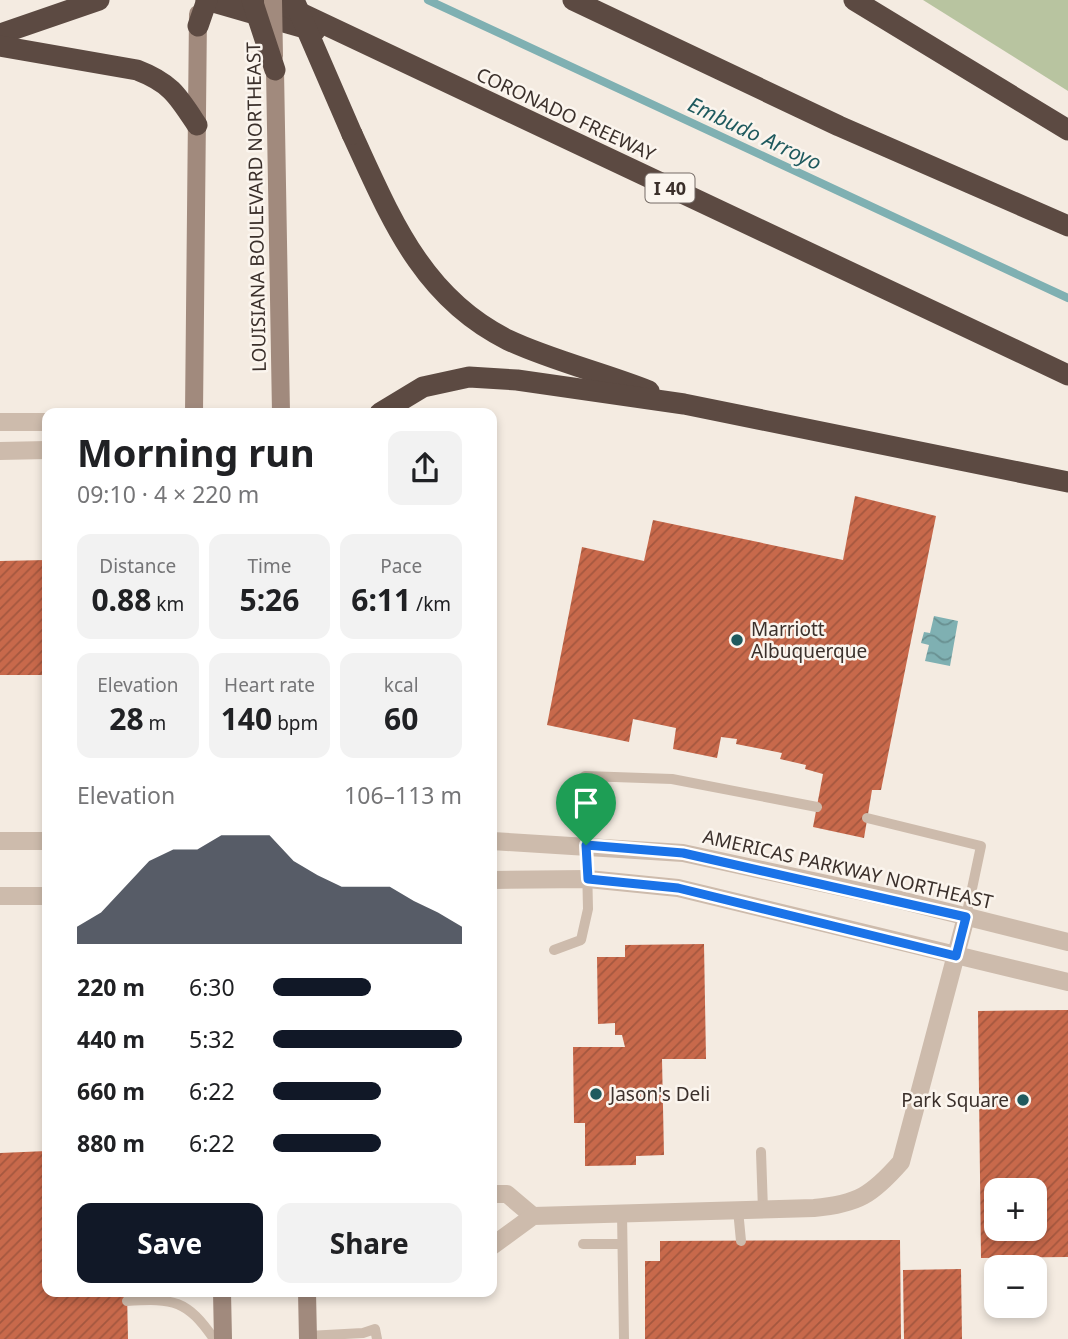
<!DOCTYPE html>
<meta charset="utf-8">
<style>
body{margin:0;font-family:"Noto Sans",sans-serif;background:#f2f2f2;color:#202124;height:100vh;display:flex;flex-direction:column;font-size:26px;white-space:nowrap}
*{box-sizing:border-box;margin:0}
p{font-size:23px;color:#757577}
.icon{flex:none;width:38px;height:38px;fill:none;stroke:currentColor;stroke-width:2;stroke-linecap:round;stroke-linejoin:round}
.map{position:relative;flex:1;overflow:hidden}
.details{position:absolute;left:42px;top:408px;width:455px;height:889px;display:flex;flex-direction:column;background:#fff;border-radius:14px;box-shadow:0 4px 10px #0003}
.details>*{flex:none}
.buttons{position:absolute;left:984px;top:1178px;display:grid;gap:14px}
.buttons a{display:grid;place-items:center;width:63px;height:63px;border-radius:14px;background:#fff;box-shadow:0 4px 10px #0003;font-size:35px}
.pin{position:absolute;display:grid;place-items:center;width:60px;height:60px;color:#fff;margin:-72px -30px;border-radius:50% 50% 50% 0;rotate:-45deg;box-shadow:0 0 7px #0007}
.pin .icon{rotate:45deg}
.round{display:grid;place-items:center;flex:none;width:74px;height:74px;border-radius:14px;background:#f2f2f2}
.summary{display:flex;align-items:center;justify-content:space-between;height:119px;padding:0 35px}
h1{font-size:38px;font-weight:700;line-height:52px}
.stats{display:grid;grid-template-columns:repeat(3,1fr);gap:10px;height:119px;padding:7px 35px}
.stats div{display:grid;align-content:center;border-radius:14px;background:#f2f2f2;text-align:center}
.stats b{font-size:30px;font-weight:700}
.stats small{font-size:19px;font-weight:400}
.stats p{font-size:19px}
.chart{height:196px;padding:14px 35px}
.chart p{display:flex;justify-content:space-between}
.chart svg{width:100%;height:126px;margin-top:7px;fill:#111827;opacity:.7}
.primary-button{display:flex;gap:14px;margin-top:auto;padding:14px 35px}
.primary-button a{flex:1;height:80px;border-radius:14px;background:#111827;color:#fff;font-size:28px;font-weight:700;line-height:80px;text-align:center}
.primary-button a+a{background:#f2f2f2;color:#202124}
ul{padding:0 35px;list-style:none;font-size:23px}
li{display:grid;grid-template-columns:112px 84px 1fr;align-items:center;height:52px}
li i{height:18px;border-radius:9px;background:#111827}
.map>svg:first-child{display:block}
.green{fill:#b8c4a0}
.water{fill:url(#water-waves)}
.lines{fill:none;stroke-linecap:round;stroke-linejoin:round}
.stream{stroke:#7fb0b2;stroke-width:8}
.building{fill:url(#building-hatch);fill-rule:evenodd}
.service{stroke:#cdbbac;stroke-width:10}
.minor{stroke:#cdbbac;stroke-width:18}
.tertiary{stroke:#cdbbac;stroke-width:18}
.secondary{stroke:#a18a7d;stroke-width:18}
.motorway{stroke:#5c4a42;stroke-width:21}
.secondary-bridge{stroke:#a18a7d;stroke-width:18}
.motorway-bridge{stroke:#5c4a42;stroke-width:21}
.route-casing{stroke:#fff;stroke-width:14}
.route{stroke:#1a73e8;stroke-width:9}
.poi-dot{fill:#1f5a5e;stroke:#fbf5ee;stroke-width:2.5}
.labels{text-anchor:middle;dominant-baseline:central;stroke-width:5;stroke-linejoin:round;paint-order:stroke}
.shield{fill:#fbf5ee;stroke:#756b66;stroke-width:2}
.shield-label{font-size:18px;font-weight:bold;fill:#3b302b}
.street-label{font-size:19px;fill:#3b302b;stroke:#fbf5ee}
.poi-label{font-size:19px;fill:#3b302b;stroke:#fbf5ee;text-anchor:start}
.water-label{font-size:21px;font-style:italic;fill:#1f5a5e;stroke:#fbf5ee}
</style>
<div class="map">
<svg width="1068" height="1339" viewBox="0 0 1068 1339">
<defs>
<pattern id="water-waves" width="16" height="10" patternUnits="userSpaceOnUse" patternTransform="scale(1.75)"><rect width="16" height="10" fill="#7fb0b2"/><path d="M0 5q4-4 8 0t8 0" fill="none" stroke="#699091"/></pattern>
<pattern id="building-hatch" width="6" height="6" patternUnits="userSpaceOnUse" patternTransform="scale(1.75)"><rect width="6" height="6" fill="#c8694b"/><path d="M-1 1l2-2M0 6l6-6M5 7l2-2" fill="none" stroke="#a4573f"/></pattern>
</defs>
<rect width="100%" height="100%" fill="#f4ebe1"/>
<polygon class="green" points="923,0 1068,0 1068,91"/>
<polygon class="water" points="934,616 958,621 950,666 925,661 929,645 921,643 924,632 930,633"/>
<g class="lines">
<polyline class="stream" points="428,0 1068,298"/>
</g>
<g class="building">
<polygon points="855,496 936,516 881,790 872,790 864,838 813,827 823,774 805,769 806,765 780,759 782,753 736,744 737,739 721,737 717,758 673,749 676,728 633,719 629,742 547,725 582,547 644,561 653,520 843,560"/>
<polygon points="47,560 47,657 44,657 44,675 0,675 0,561"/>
<polygon points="704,944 706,1059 662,1059 664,1155 636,1156 636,1165 585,1166 585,1123 574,1123 573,1047 625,1047 622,1035 615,1035 615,1023 598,1024 597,957 625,957 625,945"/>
<path d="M 1068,1010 L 1068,1257 L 981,1258 L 978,1011 ZM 996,1190 L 1034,1190 L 1034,1228 L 996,1228 Z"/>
<polygon points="47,1151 47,1292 127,1292 128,1339 0,1339 0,1153"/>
<polygon points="900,1240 901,1339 645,1339 645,1261 660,1261 660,1241"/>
<polygon points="961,1269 962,1339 904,1339 903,1270"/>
</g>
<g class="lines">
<g class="service">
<polyline points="867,818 981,846 966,917"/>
<polyline points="554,950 581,940 588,909 585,776 672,779 817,807"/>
<polyline points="761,1152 763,1210"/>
<polyline points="738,1210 741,1241"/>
<polyline points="622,1213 624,1339"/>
<polyline points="583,1244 622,1244"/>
<path d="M 127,1301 C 174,1298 187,1300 214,1339"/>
<polyline points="308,1336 363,1333 375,1329 377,1339"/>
</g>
<g class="minor">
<polyline points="0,422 47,422"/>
<polyline points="0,451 47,450"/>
<polyline points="492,1194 507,1194 533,1216"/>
<path d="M 492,1246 L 533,1216 L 814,1208 C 858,1204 872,1195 901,1162 L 966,917"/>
</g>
<g class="tertiary">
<polyline points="0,841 47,841"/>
<polyline points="492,841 683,853 896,899 1068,942"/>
<polyline points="492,880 588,879 678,888 1068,982"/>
<polyline points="0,896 47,896"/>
</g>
<g class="secondary">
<polyline points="275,70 281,413"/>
<polyline points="194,413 198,14"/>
<polyline points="222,1292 223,1339"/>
<polyline points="307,1292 308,1339"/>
</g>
<g class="motorway">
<polyline points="206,0 315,31"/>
<polyline points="273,0 1068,375"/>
<polyline points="573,0 839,126 1068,226"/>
<polyline points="854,0 1068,130"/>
<polyline points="0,34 99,0"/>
<path d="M 0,46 L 137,70 C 171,83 178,96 197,125"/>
<path d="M 352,134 C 390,216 421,297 508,340 C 550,360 604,373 649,391"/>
<polyline points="380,413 423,387 469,377 517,380 684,404 1068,482"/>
</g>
<polyline class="secondary-bridge" points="273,0 274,56"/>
<g class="motorway-bridge">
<polyline points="252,0 275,70"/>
<polyline points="294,0 352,134"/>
<polyline points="198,26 207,0"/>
</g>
</g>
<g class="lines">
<defs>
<polygon id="route" points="586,845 683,853 966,917 956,956 678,888 588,879"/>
</defs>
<use href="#route" class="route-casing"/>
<use href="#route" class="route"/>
</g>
<g class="poi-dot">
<circle cx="737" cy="640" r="7"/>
<circle cx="596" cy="1094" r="7"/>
<circle cx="1023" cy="1100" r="7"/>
</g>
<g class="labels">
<rect class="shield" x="645.5" y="173.5" width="49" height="29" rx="5"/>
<g class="shield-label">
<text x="670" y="188">I 40</text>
</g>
<g class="street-label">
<text transform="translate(566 114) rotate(25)">CORONADO FREEWAY</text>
<text transform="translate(256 207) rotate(-91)">LOUISIANA BOULEVARD NORTHEAST</text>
<text transform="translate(848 869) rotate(13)">AMERICAS PARKWAY NORTHEAST</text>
</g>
<g class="poi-label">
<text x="751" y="629">Marriott<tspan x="751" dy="22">Albuquerque</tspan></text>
<text x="610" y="1094">Jason's Deli</text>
<text x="1009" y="1100" text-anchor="end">Park Square</text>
</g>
<g class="water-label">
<text transform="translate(755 133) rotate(25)">Embudo Arroyo</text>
</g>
</g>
</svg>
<div class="buttons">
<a>+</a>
<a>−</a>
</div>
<div class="pin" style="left:586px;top:845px;background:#1e9e55"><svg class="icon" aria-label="arrive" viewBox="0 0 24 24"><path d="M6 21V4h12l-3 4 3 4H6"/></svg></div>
<section class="details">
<div class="summary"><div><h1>Morning run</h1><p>09:10 · 4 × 220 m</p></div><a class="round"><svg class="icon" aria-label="share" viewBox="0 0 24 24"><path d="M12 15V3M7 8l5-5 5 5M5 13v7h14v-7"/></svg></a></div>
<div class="stats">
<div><p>Distance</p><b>0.88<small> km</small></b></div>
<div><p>Time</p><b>5:26</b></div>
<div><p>Pace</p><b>6:11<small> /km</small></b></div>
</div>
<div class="stats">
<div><p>Elevation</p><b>28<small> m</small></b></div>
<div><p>Heart rate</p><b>140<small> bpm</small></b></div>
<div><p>kcal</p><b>60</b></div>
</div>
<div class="chart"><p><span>Elevation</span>106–113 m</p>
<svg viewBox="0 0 160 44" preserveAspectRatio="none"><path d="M0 44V38L10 33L20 24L30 15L40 11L50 11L60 6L70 6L80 6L90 15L100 20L110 24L120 24L130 24L140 29L150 33L160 38V44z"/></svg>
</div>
<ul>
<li><b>220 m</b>6:30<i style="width:52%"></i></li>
<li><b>440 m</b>5:32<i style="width:100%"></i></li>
<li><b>660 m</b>6:22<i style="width:57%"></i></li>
<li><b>880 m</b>6:22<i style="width:57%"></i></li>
</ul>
<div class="primary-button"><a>Save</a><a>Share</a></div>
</section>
</div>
